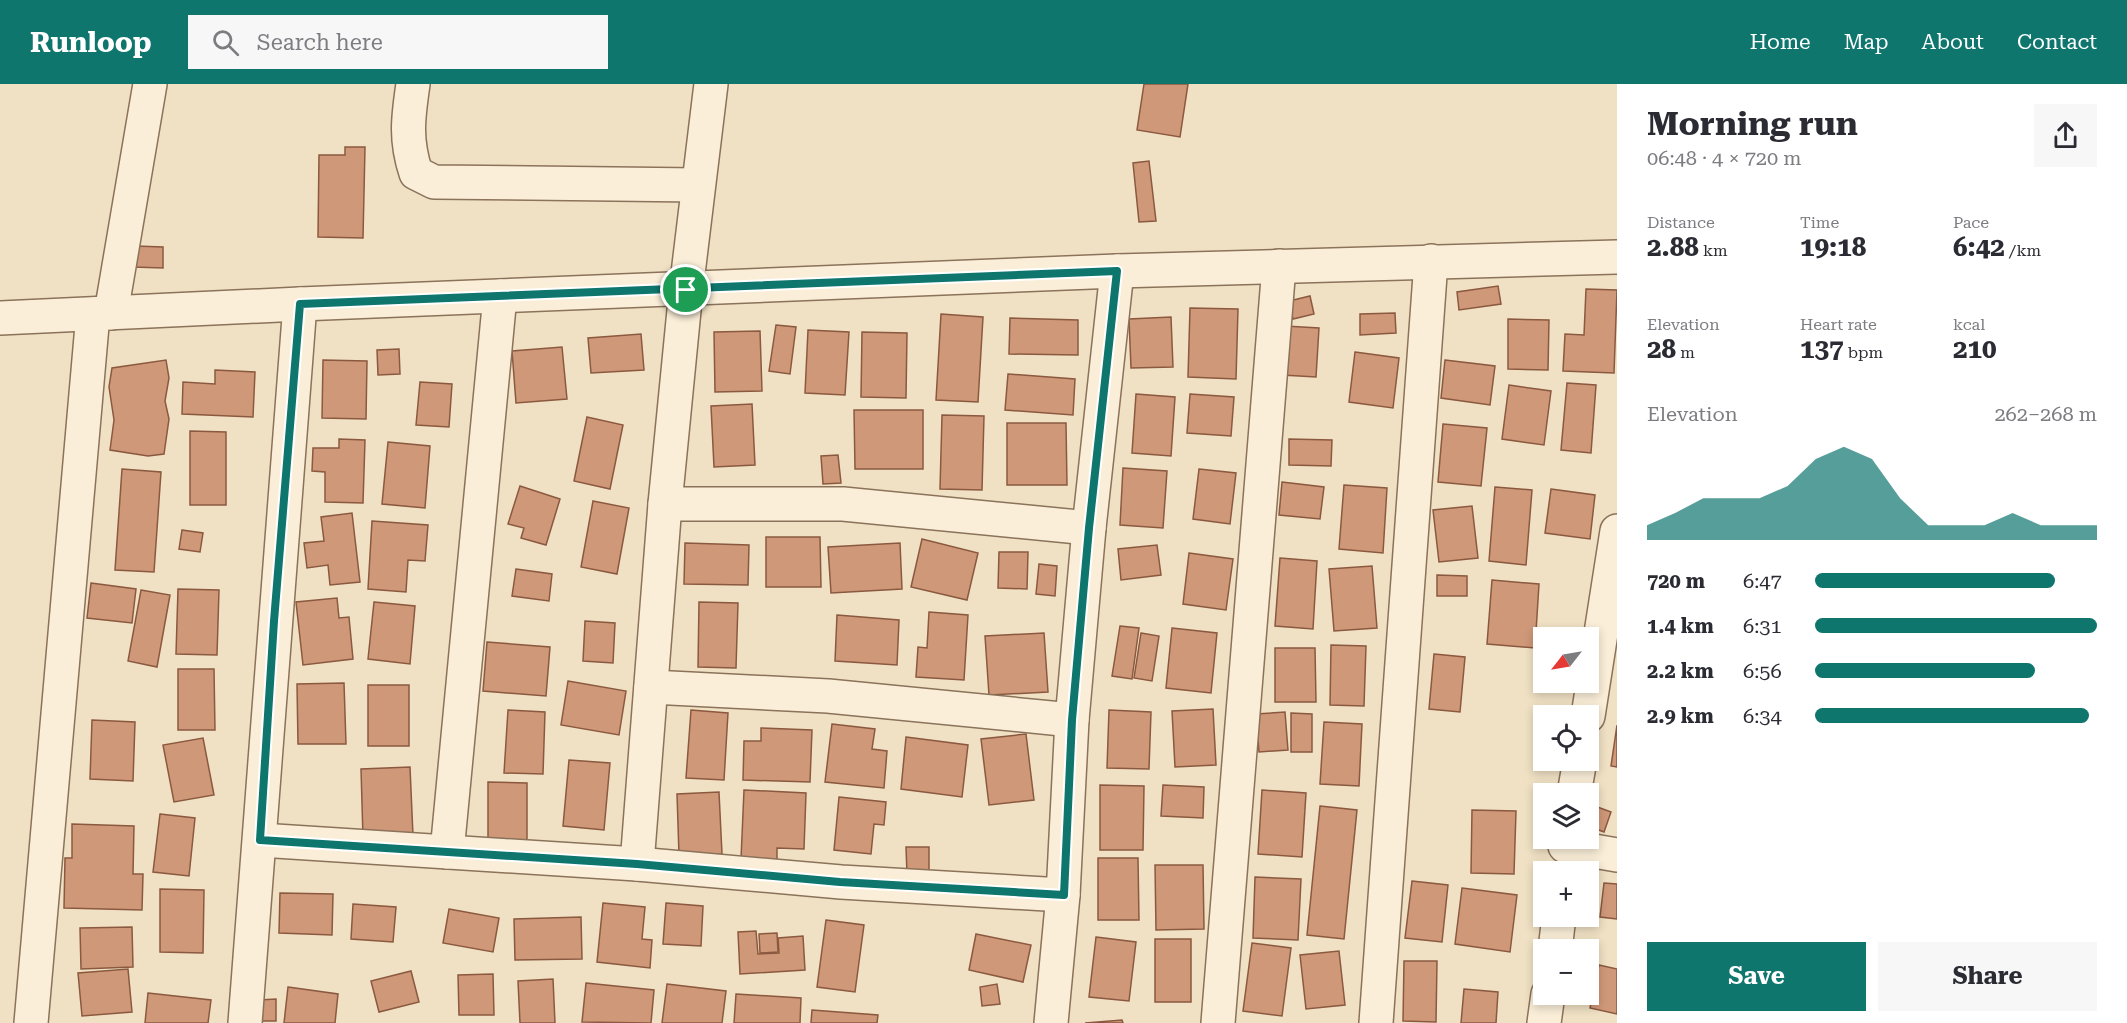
<!DOCTYPE html>
<meta charset="utf-8">
<style>
body{margin:0;font-family:"Roboto Serif",serif;background:#f7f7f7;color:#2b2b33;height:100vh;display:flex;flex-direction:column;font-size:22px;white-space:nowrap}
*{box-sizing:border-box;margin:0}
p{font-size:20px;color:#7c7c81}
.icon{flex:none;width:33px;height:33px;fill:none;stroke:currentColor;stroke-width:2;stroke-linecap:round;stroke-linejoin:round}
.map{position:relative;flex:1;overflow:hidden}
.details{display:flex;flex-direction:column;background:#fff;width:510px}
.details>*{flex:none}
.needle{width:39px;rotate:239deg}
.fabs{position:absolute;left:1533px;top:543px;display:grid;gap:12px}
.fabs a{display:grid;place-items:center;width:66px;height:66px;border-radius:0px;background:#fff;box-shadow:0 3px 9px #0003;font-size:30px}
.pin{position:absolute;display:grid;place-items:center;width:51px;height:51px;color:#fff;margin:-26px;border:3px solid #fff;border-radius:50%;box-shadow:0 2px 6px #0007}
.round{display:grid;place-items:center;flex:none;width:63px;height:63px;border-radius:0px;background:#f7f7f7}
.headline{display:flex;align-items:center;justify-content:space-between;height:102px;padding:0 30px}
h1{font-size:33px;font-weight:700;line-height:45px}
.stats{display:grid;grid-template-columns:repeat(3,1fr);gap:9px;height:102px;padding:6px 30px}
.stats div{display:grid;align-content:center}
.stats b{font-size:26px;font-weight:700}
.stats small{font-size:16px;font-weight:400}
.stats p{font-size:16px}
.chart{height:168px;padding:12px 30px}
.chart p{display:flex;justify-content:space-between}
.chart svg{width:100%;height:108px;margin-top:6px;fill:#0f766e;opacity:.7}
.button{display:flex;gap:12px;margin-top:auto;padding:12px 30px}
.button a{flex:1;height:69px;border-radius:0px;background:#0f766e;color:#fff;font-size:24px;font-weight:700;line-height:69px;text-align:center}
.button a+a{background:#f7f7f7;color:#2b2b33}
ul{padding:0 30px;list-style:none;font-size:20px}
li{display:grid;grid-template-columns:96px 72px 1fr;align-items:center;height:45px}
li i{height:15px;border-radius:8px;background:#0f766e}
header{display:flex;align-items:center;gap:36px;box-sizing:border-box;height:84px;padding:0 30px;background:#0f766e;color:#fff}
header strong{font-size:28px}
nav{display:flex;gap:33px;margin-inline-start:auto;font-size:21px}
.search{width:420px;height:54px;background:#f7f7f7;display:flex;align-items:center;gap:15px;box-sizing:border-box;padding:0 21px;border-radius:0px;color:#7c7c81;font-size:22px}
main{display:flex;flex:1;min-height:0}
.map>svg:first-child{display:block}
.building{fill:#cf9879;stroke:#8b593f;stroke-width:1.5}
.lines{fill:none;stroke-linecap:round;stroke-linejoin:round}
.minor-casing{stroke:#8b725a;stroke-width:36}
.minor{stroke:#faeed8;stroke-width:33}
.route-casing{stroke:#fff;stroke-width:12}
.route{stroke:#0f766e;stroke-width:8}
</style>
<header>
<strong>Runloop</strong>
<div class="search"><svg class="icon" aria-label="search" viewBox="0 0 24 24"><circle cx="10" cy="10" r="6"/><path d="M15 15l6 6"/></svg>Search here</div>
<nav><a>Home</a><a>Map</a><a>About</a><a>Contact</a></nav>
</header>
<main>
<div class="map">
<svg width="1617" height="939" viewBox="0 0 1617 939">
<rect width="100%" height="100%" fill="#f0e1c4"/>
<g class="building">
<polygon points="1144,0 1188,0 1180,53 1137,46"/>
<polygon points="345,63 365,63 363,154 318,153 319,71 345,71"/>
<polygon points="1149,77 1156,137 1139,138 1133,79"/>
<polygon points="135,162 163,163 163,184 133,183"/>
<polygon points="1498,202 1501,220 1459,226 1457,208"/>
<polygon points="1586,205 1617,206 1614,289 1563,287 1565,250 1584,251"/>
<polygon points="1310,212 1314,230 1293,235 1289,217"/>
<polygon points="1190,224 1238,225 1236,295 1188,293"/>
<polygon points="1395,229 1396,249 1360,251 1360,230"/>
<polygon points="941,230 983,233 978,318 936,316"/>
<polygon points="1171,233 1173,283 1131,284 1129,235"/>
<polygon points="1010,234 1078,236 1078,271 1009,270"/>
<polygon points="1508,235 1549,236 1548,286 1508,285"/>
<polygon points="776,241 796,243 790,290 769,287"/>
<polygon points="1285,242 1319,244 1316,293 1282,291"/>
<polygon points="808,246 849,248 845,311 805,309"/>
<polygon points="760,247 762,307 715,308 714,248"/>
<polygon points="862,248 907,249 906,314 861,313"/>
<polygon points="641,250 644,286 591,289 588,254"/>
<polygon points="562,263 567,315 516,319 512,267"/>
<polygon points="399,265 400,290 378,291 377,266"/>
<polygon points="1355,268 1399,274 1393,324 1349,318"/>
<polygon points="166,276 169,294 165,317 169,335 164,370 148,372 110,366 114,336 109,303 112,284"/>
<polygon points="323,276 367,277 366,335 322,334"/>
<polygon points="1445,276 1495,282 1490,321 1441,314"/>
<polygon points="215,286 255,288 253,333 182,330 183,298 215,300"/>
<polygon points="1008,290 1075,295 1073,331 1005,326"/>
<polygon points="420,298 452,300 449,343 416,341"/>
<polygon points="1567,299 1596,301 1591,369 1561,366"/>
<polygon points="1509,301 1551,307 1544,361 1502,355"/>
<polygon points="1136,310 1175,313 1171,372 1132,369"/>
<polygon points="1190,310 1234,313 1231,352 1187,349"/>
<polygon points="752,320 755,381 714,383 711,322"/>
<polygon points="854,326 923,326 923,385 855,385"/>
<polygon points="942,331 984,332 982,406 940,405"/>
<polygon points="587,333 623,341 610,405 574,397"/>
<polygon points="1007,339 1066,339 1067,401 1007,401"/>
<polygon points="1443,340 1487,344 1481,402 1438,398"/>
<polygon points="190,347 226,348 226,421 190,421"/>
<polygon points="339,355 365,356 363,419 325,418 325,388 312,387 313,364 339,364"/>
<polygon points="1289,355 1332,356 1331,382 1289,381"/>
<polygon points="388,358 430,362 425,424 382,420"/>
<polygon points="838,371 841,399 823,400 821,372"/>
<polygon points="1123,384 1167,387 1163,444 1120,441"/>
<polygon points="122,385 161,388 154,488 115,486"/>
<polygon points="1199,385 1236,389 1230,440 1193,435"/>
<polygon points="1282,398 1324,403 1320,435 1279,431"/>
<polygon points="1344,401 1387,404 1383,469 1339,465"/>
<polygon points="520,402 560,415 546,461 521,454 524,444 508,440"/>
<polygon points="1495,403 1532,406 1526,481 1489,477"/>
<polygon points="1551,405 1595,411 1590,455 1545,449"/>
<polygon points="593,417 629,424 617,490 581,483"/>
<polygon points="1472,422 1478,474 1439,478 1433,426"/>
<polygon points="352,429 360,498 330,501 328,481 307,484 304,459 324,457 321,433"/>
<polygon points="372,437 428,441 425,477 408,476 406,508 368,505"/>
<polygon points="182,446 203,449 200,468 179,465"/>
<polygon points="766,453 820,453 821,503 766,503"/>
<polygon points="922,455 978,469 967,516 911,503"/>
<polygon points="685,459 749,461 748,501 684,500"/>
<polygon points="900,459 902,505 831,509 828,463"/>
<polygon points="1157,461 1161,491 1121,496 1118,465"/>
<polygon points="999,468 1028,468 1027,505 998,504"/>
<polygon points="1189,469 1233,475 1226,526 1183,520"/>
<polygon points="1280,474 1317,477 1313,545 1275,542"/>
<polygon points="1039,480 1057,482 1055,512 1036,510"/>
<polygon points="1372,482 1377,544 1334,547 1329,485"/>
<polygon points="516,485 552,490 549,517 512,512"/>
<polygon points="1437,491 1467,492 1467,512 1437,512"/>
<polygon points="1492,496 1539,500 1535,564 1487,560"/>
<polygon points="91,499 136,505 132,539 87,534"/>
<polygon points="178,505 219,506 217,571 176,570"/>
<polygon points="141,506 170,511 157,583 128,577"/>
<polygon points="337,514 339,534 349,533 353,575 303,581 296,518"/>
<polygon points="374,518 415,522 410,580 368,575"/>
<polygon points="699,518 738,519 736,584 698,583"/>
<polygon points="929,528 968,531 964,596 916,593 918,563 927,564"/>
<polygon points="837,531 899,536 897,581 835,577"/>
<polygon points="585,537 615,539 613,579 583,577"/>
<polygon points="1120,542 1139,544 1132,595 1112,592"/>
<polygon points="1172,544 1217,549 1211,609 1166,604"/>
<polygon points="1044,549 1048,608 989,611 985,552"/>
<polygon points="1141,549 1159,552 1152,597 1134,594"/>
<polygon points="487,558 550,563 546,612 483,607"/>
<polygon points="1331,561 1366,562 1364,622 1330,621"/>
<polygon points="1275,564 1315,564 1316,618 1275,618"/>
<polygon points="1434,570 1465,573 1460,628 1429,625"/>
<polygon points="178,585 214,585 215,646 178,646"/>
<polygon points="568,597 626,607 619,651 561,641"/>
<polygon points="344,599 346,660 298,660 297,600"/>
<rect x="368" y="601" width="41" height="61"/>
<polygon points="1213,625 1216,681 1175,683 1172,627"/>
<polygon points="508,626 545,628 543,690 504,689"/>
<polygon points="691,626 728,629 724,696 686,694"/>
<polygon points="1109,626 1151,628 1149,685 1107,684"/>
<polygon points="1285,628 1288,666 1259,668 1256,630"/>
<polygon points="1291,629 1312,630 1312,668 1291,668"/>
<polygon points="92,636 135,638 133,697 90,695"/>
<polygon points="1324,638 1362,640 1359,702 1320,700"/>
<polygon points="832,640 875,645 872,665 887,667 884,704 825,698"/>
<polygon points="1617,641 1617,683 1611,682"/>
<polygon points="761,644 812,646 810,698 743,696 744,657 761,657"/>
<polygon points="1026,650 1034,716 989,721 981,655"/>
<polygon points="906,653 968,661 962,713 901,705"/>
<polygon points="203,654 214,711 174,718 163,661"/>
<polygon points="569,676 610,679 604,746 563,742"/>
<polygon points="410,683 413,752 363,754 361,685"/>
<polygon points="488,698 527,699 527,762 488,761"/>
<polygon points="1100,701 1144,702 1143,766 1100,766"/>
<polygon points="1163,701 1204,703 1203,734 1161,732"/>
<polygon points="744,706 806,709 804,765 777,764 777,777 741,775"/>
<polygon points="1262,706 1306,709 1302,773 1258,770"/>
<polygon points="719,708 722,770 679,771 677,710"/>
<polygon points="839,713 886,718 884,741 874,740 871,770 834,766"/>
<polygon points="1592,721 1611,728 1604,748 1588,742 1588,731"/>
<polygon points="1320,722 1357,726 1344,855 1307,851"/>
<polygon points="1472,726 1516,727 1514,790 1471,789"/>
<polygon points="160,730 195,734 189,792 153,788"/>
<polygon points="72,740 134,742 133,790 143,790 142,826 64,824 65,774 72,774"/>
<polygon points="906,763 929,763 929,790 907,790"/>
<polygon points="1098,774 1138,774 1139,836 1098,836"/>
<polygon points="1155,781 1203,781 1204,845 1156,846"/>
<polygon points="1255,793 1301,795 1298,856 1253,854"/>
<polygon points="1412,797 1448,801 1442,858 1405,854"/>
<polygon points="1604,799 1617,800 1617,835 1600,833"/>
<polygon points="1462,804 1517,811 1510,868 1455,860"/>
<polygon points="160,805 204,806 203,869 160,868"/>
<polygon points="280,809 333,810 332,851 279,849"/>
<polygon points="603,819 645,823 642,855 652,856 650,884 597,878"/>
<polygon points="666,819 703,822 701,862 663,860"/>
<polygon points="353,820 396,823 393,858 351,855"/>
<polygon points="449,825 499,834 493,868 443,859"/>
<polygon points="581,833 582,875 515,876 514,835"/>
<polygon points="826,836 864,841 855,908 817,903"/>
<polygon points="132,843 133,883 81,885 80,844"/>
<polygon points="756,847 758,870 779,869 778,854 803,852 805,886 740,890 738,848"/>
<polygon points="777,849 778,868 760,869 759,850"/>
<polygon points="976,850 1031,861 1023,898 969,886"/>
<polygon points="1096,853 1136,858 1129,917 1089,913"/>
<rect x="1155" y="855" width="36" height="63"/>
<polygon points="1252,859 1291,864 1282,932 1243,927"/>
<polygon points="1339,867 1345,921 1306,925 1300,871"/>
<polygon points="1404,877 1437,877 1436,938 1403,937"/>
<polygon points="1599,881 1617,885 1617,930 1590,924"/>
<polygon points="128,885 132,928 82,932 78,889"/>
<polygon points="411,887 419,918 379,928 371,897"/>
<polygon points="493,890 494,931 459,931 458,891"/>
<polygon points="553,895 555,939 520,939 518,897"/>
<polygon points="586,899 654,906 651,939 582,938"/>
<polygon points="667,900 726,907 722,939 662,939"/>
<polygon points="997,900 1000,920 982,922 980,903"/>
<polygon points="288,903 338,910 335,939 284,939"/>
<polygon points="1464,905 1498,908 1496,939 1461,939"/>
<polygon points="148,909 211,916 208,939 145,939"/>
<polygon points="736,910 801,914 800,939 734,939"/>
<polygon points="276,915 276,937 260,937 259,916"/>
<polygon points="812,926 878,931 877,939 811,939"/>
<polygon points="1122,936 1123,939 1085,939"/>
</g>
<g class="lines">
<defs>
<g id="minor">
<path d="M 413,0 C 408,34 405,56 416,89 L 434,98 L 698,101"/>
<polyline points="111,229 150,0"/>
<polyline points="0,234 300,220 1117,187 1617,173"/>
<polyline points="665,420 843,420 1089,444"/>
<polyline points="651,603 828,612 1072,636"/>
<polyline points="1588,632 1617,447"/>
<polyline points="1574,710 1580,676"/>
<polyline points="260,756 637,780 841,798 1063,811"/>
<polyline points="1565,762 1617,771"/>
<polyline points="447,768 500,212"/>
<polyline points="637,780 665,420 686,206 711,0"/>
<polyline points="1555,866 1559,832"/>
<polyline points="31,939 93,230"/>
<polyline points="245,939 300,220"/>
<polyline points="1051,939 1063,811 1072,636 1089,444 1117,187"/>
<polyline points="1218,939 1279,182"/>
<polyline points="1376,939 1431,177"/>
<polyline points="1544,939 1548,910"/>
</g>
</defs>
<use href="#minor" class="minor-casing"/>
<use href="#minor" class="minor"/>
</g>
<g class="lines">
<defs>
<polygon id="route" points="1117,187 1089,444 1072,636 1064,811 840,798 637,780 260,756 274,537 300,220"/>
</defs>
<use href="#route" class="route-casing"/>
<use href="#route" class="route"/>
</g>
</svg>
<div class="fabs">
<a><svg class="needle" viewBox="-14 -14 28 28"><path d="M0-13l5 13h-10z" fill="#e53935"/><path d="M0 13l5-13h-10z" fill="#7c7c81"/></svg></a>
<a><svg class="icon" aria-label="locate" viewBox="0 0 24 24"><circle cx="12" cy="12" r="6"/><path d="M12 2v4M12 18v4M2 12h4M18 12h4"/></svg></a>
<a><svg class="icon" aria-label="layers" viewBox="0 0 24 24"><path d="M12 4l9 5-9 5-9-5zM3 14l9 5 9-5"/></svg></a>
<a>+</a>
<a>−</a>
</div>
<div class="pin" style="left:686px;top:206px;background:#1e9e55"><svg class="icon" aria-label="arrive" viewBox="0 0 24 24"><path d="M6 21V4h12l-3 4 3 4H6"/></svg></div>
</div>
<section class="details">
<div class="headline"><div><h1>Morning run</h1><p>06:48 · 4 × 720 m</p></div><a class="round"><svg class="icon" aria-label="share" viewBox="0 0 24 24"><path d="M12 15V3M7 8l5-5 5 5M5 13v7h14v-7"/></svg></a></div>
<div class="stats">
<div><p>Distance</p><b>2.88<small> km</small></b></div>
<div><p>Time</p><b>19:18</b></div>
<div><p>Pace</p><b>6:42<small> /km</small></b></div>
</div>
<div class="stats">
<div><p>Elevation</p><b>28<small> m</small></b></div>
<div><p>Heart rate</p><b>137<small> bpm</small></b></div>
<div><p>kcal</p><b>210</b></div>
</div>
<div class="chart"><p><span>Elevation</span>262–268 m</p>
<svg viewBox="0 0 160 44" preserveAspectRatio="none"><path d="M0 44V38L10 33L20 27L30 27L40 27L50 22L60 11L70 6L80 11L90 27L100 38L110 38L120 38L130 33L140 38L150 38L160 38V44z"/></svg>
</div>
<ul>
<li><b>720 m</b>6:47<i style="width:85%"></i></li>
<li><b>1.4 km</b>6:31<i style="width:100%"></i></li>
<li><b>2.2 km</b>6:56<i style="width:78%"></i></li>
<li><b>2.9 km</b>6:34<i style="width:97%"></i></li>
</ul>
<div class="button"><a>Save</a><a>Share</a></div>
</section>
</main>
